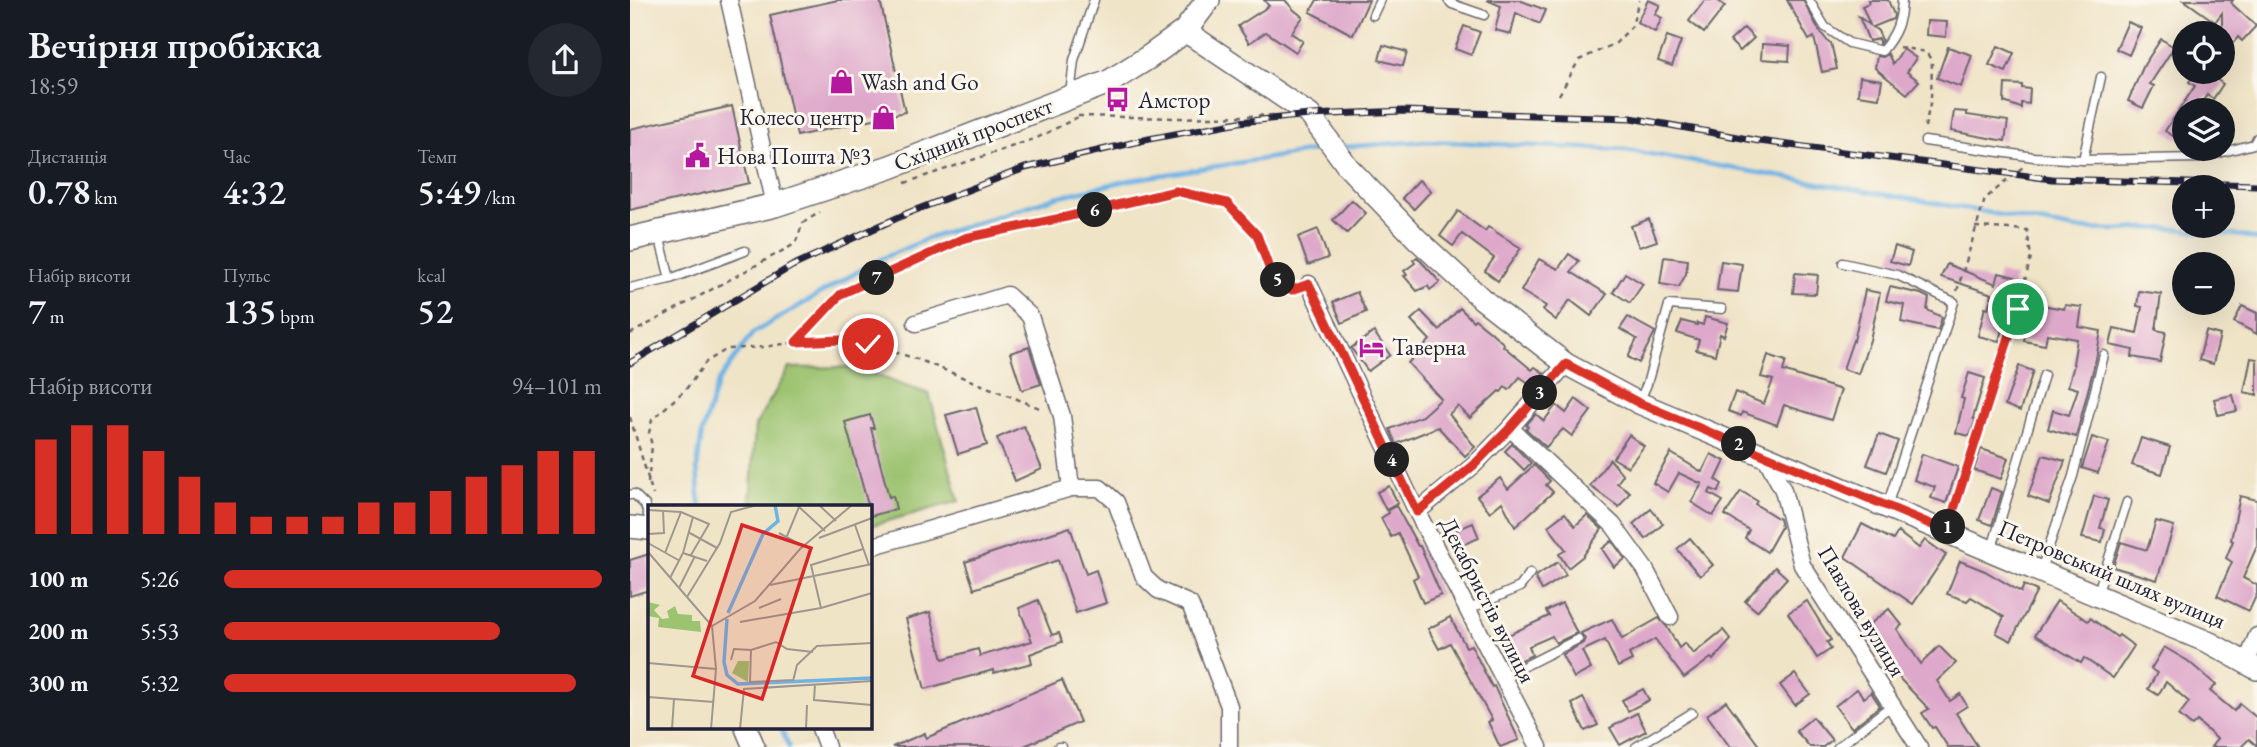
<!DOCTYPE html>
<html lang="uk">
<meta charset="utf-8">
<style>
body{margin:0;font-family:"EB Garamond",serif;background:#242831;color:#f1f3f6;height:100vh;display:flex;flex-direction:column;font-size:26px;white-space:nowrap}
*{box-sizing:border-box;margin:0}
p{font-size:23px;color:#9ea1a6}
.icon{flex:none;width:38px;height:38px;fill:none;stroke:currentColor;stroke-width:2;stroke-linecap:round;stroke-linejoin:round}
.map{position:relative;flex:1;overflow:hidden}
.panel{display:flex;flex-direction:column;background:#171b24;width:630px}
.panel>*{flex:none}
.tools{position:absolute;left:1542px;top:21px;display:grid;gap:14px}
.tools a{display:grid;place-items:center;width:63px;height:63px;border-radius:50%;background:#171b24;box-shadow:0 7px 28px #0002;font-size:35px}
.pin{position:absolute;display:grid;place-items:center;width:60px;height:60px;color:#fff;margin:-30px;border:4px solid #fff;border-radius:50%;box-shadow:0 2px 7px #0007}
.km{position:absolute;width:35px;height:35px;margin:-18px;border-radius:50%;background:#222;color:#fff;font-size:19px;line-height:35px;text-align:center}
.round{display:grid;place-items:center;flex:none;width:74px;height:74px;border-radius:37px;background:#242831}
.head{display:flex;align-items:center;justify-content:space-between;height:119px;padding:0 28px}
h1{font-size:38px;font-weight:600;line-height:52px}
.stats{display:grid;grid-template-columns:repeat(3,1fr);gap:10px;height:119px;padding:7px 28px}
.stats div{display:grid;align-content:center}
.stats b{font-size:35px;font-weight:600}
.stats small{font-size:19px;font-weight:400}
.stats p{font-size:19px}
.chart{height:196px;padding:14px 28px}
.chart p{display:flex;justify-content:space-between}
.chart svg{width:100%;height:126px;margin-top:7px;stroke:#d93025;stroke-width:6}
ul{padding:0 28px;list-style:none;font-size:23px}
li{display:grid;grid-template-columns:112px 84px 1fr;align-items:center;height:52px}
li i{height:18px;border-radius:9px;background:#d93025}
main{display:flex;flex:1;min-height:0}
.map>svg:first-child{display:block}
.green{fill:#9cc36f;stroke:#5f7255;stroke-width:2}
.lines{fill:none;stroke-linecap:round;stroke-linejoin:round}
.stream{stroke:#6fb3e5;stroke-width:4.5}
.building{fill:#dea8ca}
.service-casing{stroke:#6a666c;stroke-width:11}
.minor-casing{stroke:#6a666c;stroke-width:19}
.tertiary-casing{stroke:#6a666c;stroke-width:24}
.secondary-casing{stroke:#6a666c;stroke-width:26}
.path{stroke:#6a666c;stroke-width:2.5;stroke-dasharray:5 5;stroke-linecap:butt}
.service{stroke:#fff;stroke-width:8}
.minor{stroke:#fff;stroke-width:16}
.tertiary{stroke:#fff;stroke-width:21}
.secondary{stroke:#fff;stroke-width:23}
.rail-casing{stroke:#22223b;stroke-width:7}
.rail{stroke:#fbf7ec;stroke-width:4.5;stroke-dasharray:13;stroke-linecap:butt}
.route-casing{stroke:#fff;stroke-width:14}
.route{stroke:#d93025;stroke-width:9}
.labels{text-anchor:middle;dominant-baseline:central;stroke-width:6;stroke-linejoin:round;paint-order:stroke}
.poi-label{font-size:23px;fill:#22223b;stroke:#fbf7ec;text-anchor:start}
.street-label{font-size:23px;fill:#22223b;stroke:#fbf7ec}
.inset-river{fill:none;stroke:#6fb3e5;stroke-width:3.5}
.inset-road{fill:none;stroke:#9e968f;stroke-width:2}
.view{fill:#d62828;fill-opacity:0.15;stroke:#d62828;stroke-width:3.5}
.inset-edge{fill:none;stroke:#22223b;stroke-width:3.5}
</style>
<main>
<section class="panel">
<div class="head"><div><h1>Вечірня пробіжка</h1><p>18:59</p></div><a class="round"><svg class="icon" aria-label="share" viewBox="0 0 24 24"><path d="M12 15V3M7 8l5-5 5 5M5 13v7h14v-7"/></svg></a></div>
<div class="stats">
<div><p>Дистанція</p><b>0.78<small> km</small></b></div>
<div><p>Час</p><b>4:32</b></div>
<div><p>Темп</p><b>5:49<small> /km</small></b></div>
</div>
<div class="stats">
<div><p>Набір висоти</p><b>7<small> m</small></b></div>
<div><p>Пульс</p><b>135<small> bpm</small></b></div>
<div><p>kcal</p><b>52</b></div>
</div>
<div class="chart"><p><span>Набір висоти</span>94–101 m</p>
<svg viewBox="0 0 160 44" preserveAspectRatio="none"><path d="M5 44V11M15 44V6M25 44V6M35 44V15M45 44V24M55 44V33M65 44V38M75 44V38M85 44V38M95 44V33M105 44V33M115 44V29M125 44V24M135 44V20M145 44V15M155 44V15"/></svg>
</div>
<ul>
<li><b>100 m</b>5:26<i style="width:100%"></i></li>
<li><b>200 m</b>5:53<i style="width:73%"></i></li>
<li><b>300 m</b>5:32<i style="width:93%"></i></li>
</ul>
</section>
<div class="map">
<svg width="1627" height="747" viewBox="0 0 1627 747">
<rect width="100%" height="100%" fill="#fbf7ec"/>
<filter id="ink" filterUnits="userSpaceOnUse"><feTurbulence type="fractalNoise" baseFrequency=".0143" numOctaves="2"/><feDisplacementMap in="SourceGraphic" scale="14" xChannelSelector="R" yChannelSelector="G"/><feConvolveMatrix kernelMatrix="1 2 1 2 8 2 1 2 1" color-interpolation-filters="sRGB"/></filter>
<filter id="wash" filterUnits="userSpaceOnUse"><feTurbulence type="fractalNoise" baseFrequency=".00686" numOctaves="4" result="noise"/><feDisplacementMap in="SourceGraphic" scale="28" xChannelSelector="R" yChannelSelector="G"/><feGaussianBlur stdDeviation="1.57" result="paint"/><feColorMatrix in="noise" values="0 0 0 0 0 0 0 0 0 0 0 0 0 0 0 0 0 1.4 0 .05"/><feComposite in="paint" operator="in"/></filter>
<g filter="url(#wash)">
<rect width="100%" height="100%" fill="#f0e4c7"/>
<polygon class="green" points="223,367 299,394 329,501 240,526 240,507 120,507 125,426 159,368"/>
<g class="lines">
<g class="stream">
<polyline points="712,147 796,141 996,150 1333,208 1446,229 1486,230 1515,228 1546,229 1615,236 1627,240"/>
<polyline points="70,507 67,468 72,432 88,382 123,333 246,261 299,238 426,197 500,180 696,149"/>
<polyline points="151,728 159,747"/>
</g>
</g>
<g id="blocks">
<g class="building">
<polygon points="208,0 250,0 275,112 167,136 140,15"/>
<polygon points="634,0 655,0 664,10 673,17 661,33 673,41 666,52 636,32 619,43 608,26 639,6"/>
<polygon points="687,0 739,0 723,35 680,12"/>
<polygon points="857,0 889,0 916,10 910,24 886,13 881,34 865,30 871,6"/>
<polygon points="1018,0 1030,5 1025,14 1032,18 1025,32 1007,22"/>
<polygon points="1075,0 1087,0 1095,6 1074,33 1059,21"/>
<polygon points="1157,0 1173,0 1189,30 1199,43 1201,43 1207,69 1192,72 1184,37 1179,40"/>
<polygon points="1238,0 1258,0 1264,15 1263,19 1243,27 1248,31 1252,40 1249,44 1249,39 1239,41 1229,17 1240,25 1232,6 1239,3"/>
<polygon points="1554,0 1603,0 1601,3 1626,26 1612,41 1608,37 1592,56 1592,13 1585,22"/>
<polygon points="1297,21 1317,22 1316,37 1296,35"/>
<polygon points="1498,22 1511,28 1499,55 1486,49"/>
<polygon points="834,26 850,32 841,55 825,49"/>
<polygon points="1114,28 1124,38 1110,51 1100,41"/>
<polygon points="1037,36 1051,41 1042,66 1028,61"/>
<polygon points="1531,39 1544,47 1520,84 1524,86 1513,108 1498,101 1514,65"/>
<polygon points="1132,44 1160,46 1159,61 1131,59"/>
<polygon points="753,45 777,52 773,66 749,60"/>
<polygon points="1368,46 1384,53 1376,72 1359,65"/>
<polygon points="1318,47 1342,55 1331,87 1307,78"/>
<polygon points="1273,49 1286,58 1277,72 1289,81 1277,94 1245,68 1247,56 1253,57 1258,54 1263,64"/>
<polygon points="1566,72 1576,72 1593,84 1583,99 1577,95 1567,110 1554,110 1554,131 1548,139 1535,131 1565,86 1559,82"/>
<polygon points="1230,77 1252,80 1249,98 1228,95"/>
<polygon points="1375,84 1392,85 1392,88 1400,89 1399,104 1391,103 1391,108 1374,102"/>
<polygon points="102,106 119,183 0,210 0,129"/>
<polygon points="1324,111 1337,112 1337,115 1378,121 1375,141 1321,131"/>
<polygon points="789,180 801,191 784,209 772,198"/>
<polygon points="722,200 736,213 717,233 703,220"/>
<polygon points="828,211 855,231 858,227 891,248 868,281 855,271 864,258 832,234 823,246 810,236"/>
<polygon points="1019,219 1027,241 1009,247 1001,226"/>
<polygon points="688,229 698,258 678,265 668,237"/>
<polygon points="1265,246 1282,252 1278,266 1260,261"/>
<polygon points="939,254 949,261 941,272 977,294 961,316 940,300 926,320 913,310 916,306 891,291 909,259 928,269"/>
<polygon points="787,257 810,282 800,290 798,286 787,291 774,276 777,275 774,271 785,263 783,260"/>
<polygon points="1034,257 1058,260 1056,274 1049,287 1030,284"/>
<polygon points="1091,261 1112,264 1108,292 1087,290"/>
<polygon points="1317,264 1366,284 1369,273 1385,277 1369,341 1348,336 1355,307 1358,308 1362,294 1311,277"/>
<polygon points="995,273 1013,284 1000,303 983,292"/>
<polygon points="1165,273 1188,275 1186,294 1163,293"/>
<polygon points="1260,287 1291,294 1299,298 1297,310 1312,317 1308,330 1271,322 1274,305 1256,301"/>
<polygon points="1235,290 1250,293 1240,340 1228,374 1213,369 1223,340 1224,341"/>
<polygon points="1509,291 1531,294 1526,330 1536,332 1530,362 1502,357 1503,350 1480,345 1484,328 1507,333 1512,307 1507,306"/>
<polygon points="727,292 736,312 712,323 703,302"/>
<polygon points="1401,303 1434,309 1435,305 1452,307 1449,327 1471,331 1466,359 1446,437 1418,429 1423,410 1439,415 1448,389 1438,386 1444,365 1443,364 1447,339 1417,334 1415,345 1394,341"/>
<polygon points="1612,306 1627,313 1627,334 1604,322"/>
<polygon points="830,308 843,321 845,319 861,332 874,344 873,346 902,370 905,367 914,373 903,386 890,377 879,390 875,387 871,392 869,391 840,418 828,406 819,414 845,447 835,456 808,427 766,444 760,429 792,416 811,399 778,363 800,340 781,320 791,311 809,330"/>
<polygon points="998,317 1025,332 1009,363 998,357 1007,339 990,329"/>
<polygon points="1075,317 1098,323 1094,336 1090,334 1085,355 1066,350 1069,340 1047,333 1052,321 1067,325 1067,323 1073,325"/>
<polygon points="1576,331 1590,335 1583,364 1569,360"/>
<polygon points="744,332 760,355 738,371 721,348"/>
<polygon points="399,347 411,384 392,390 380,353"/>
<polygon points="1138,355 1156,361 1153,371 1211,390 1201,420 1154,405 1147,425 1112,412 1111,416 1098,411 1105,392 1134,404 1143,380 1131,377"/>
<polygon points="1621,358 1627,359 1627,395 1614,392"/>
<polygon points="1389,366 1403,371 1390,411 1375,405"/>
<polygon points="1339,373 1355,378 1343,418 1345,421 1340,436 1326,433 1334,399 1331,398"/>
<polygon points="1603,395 1607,411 1588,415 1584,399"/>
<polygon points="946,399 961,411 942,436 933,429 916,447 896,429 898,427 896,425 906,414 914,421 926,405 936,413"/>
<polygon points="346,407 357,445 328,454 316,415"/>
<polygon points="240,415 244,428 241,428 259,497 263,496 266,509 241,516 215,422"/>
<polygon points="394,426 412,469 385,481 367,438"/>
<polygon points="1249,434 1268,441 1256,472 1237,465"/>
<polygon points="999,435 1014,446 998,467 983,458"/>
<polygon points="1462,437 1479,442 1468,473 1452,468"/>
<polygon points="1511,438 1540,447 1532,474 1502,465"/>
<polygon points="882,444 901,463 894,470 875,451"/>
<polygon points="1351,449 1378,458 1371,479 1344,470"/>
<polygon points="1041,453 1072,472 1081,454 1095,461 1086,480 1092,484 1088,492 1081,489 1079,493 1093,501 1083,516 1061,502 1072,484 1049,473 1038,492 1023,483"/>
<polygon points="1292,454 1328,467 1316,503 1301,498 1305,487 1284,480"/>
<polygon points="1413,455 1435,461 1419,504 1398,496"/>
<polygon points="980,459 993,475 987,483 1000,492 989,507 960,486"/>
<polygon points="904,465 920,481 916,485 923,492 885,527 872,502 860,512 847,496 870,478 878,489"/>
<polygon points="759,486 768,503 756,510 747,492"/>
<polygon points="1361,488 1372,492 1362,525 1349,520"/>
<polygon points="1111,491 1127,501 1125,504 1149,519 1151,527 1137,552 1115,538 1119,530 1095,515"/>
<polygon points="1464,496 1478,500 1470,528 1475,529 1472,542 1452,538"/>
<polygon points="1610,496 1627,500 1627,546 1613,578 1627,585 1627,594 1619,611 1587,596 1602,562 1596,558 1603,541 1601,540"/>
<polygon points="766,506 788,546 790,546 811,595 793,603 783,579 788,576 768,533 761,537 751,518 759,513 758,510"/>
<polygon points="1021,509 1033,524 1016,539 1003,524"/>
<polygon points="935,513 945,526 957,515 972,529 953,556 938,568 929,554 936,550 918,526"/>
<polygon points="1526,521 1544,526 1527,580 1483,567 1491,542 1517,550"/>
<polygon points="843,523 849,538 825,548 819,533"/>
<polygon points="1232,524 1263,540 1268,532 1289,548 1295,540 1316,555 1283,604 1215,557"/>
<polygon points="440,527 456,574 466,570 476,603 446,613 428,560 344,589 335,562"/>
<polygon points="1060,538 1083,565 1070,576 1047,549"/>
<polygon points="982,541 995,559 984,567 972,549"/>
<polygon points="19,554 19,590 0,596 0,560"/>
<polygon points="1330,561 1355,571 1391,592 1394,585 1407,591 1381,641 1366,633 1374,617 1341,597 1337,601 1317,594"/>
<polygon points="928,562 936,575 912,590 905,578 906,576"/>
<polygon points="1145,567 1157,578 1127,611 1115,601"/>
<polygon points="408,600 422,635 429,633 432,642 400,654 402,663 364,673 363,670 295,689 276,619 300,612 313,659 348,649 350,656 402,641 389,608"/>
<polygon points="1177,601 1201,640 1197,642 1201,649 1187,658 1158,613"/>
<polygon points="1427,601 1458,621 1460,618 1487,637 1489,635 1504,646 1483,678 1454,658 1451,663 1405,635"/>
<polygon points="932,603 947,633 926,643 922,636 899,646 902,655 879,666 872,653 881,648 876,636 919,616 916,611"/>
<polygon points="1259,609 1272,625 1267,629 1291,664 1309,646 1326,663 1307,681 1320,701 1330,694 1337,706 1326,713 1348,747 1318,747 1305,727 1302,728 1292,713 1299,709 1271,680 1235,628"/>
<polygon points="820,617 836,647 841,645 862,687 864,686 889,740 870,747 858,722 862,720 820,643 809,649 798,629"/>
<polygon points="1029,618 1037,627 1049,648 1055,643 1063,654 1093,630 1101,640 1083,660 1081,658 1054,678 1025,639 999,654 1002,660 988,667 975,640 952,651 961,669 944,678 932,655 953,643 955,639 951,633 982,619 992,639"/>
<polygon points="1534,647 1558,661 1586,685 1580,691 1604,711 1610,704 1627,718 1627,746 1619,739 1611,747 1581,747 1587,739 1567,721 1562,726 1549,715 1559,702 1536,682 1528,695 1518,689 1527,673 1521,669"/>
<polygon points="1165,674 1180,694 1165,705 1150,685"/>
<polygon points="432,680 450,722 392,747 262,747 295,733 296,738"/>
<polygon points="1013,689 1019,700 998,711 992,700"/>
<polygon points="1227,689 1234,698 1241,692 1250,706 1222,728 1205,706"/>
<polygon points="953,698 968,725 955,731 942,704"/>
<polygon points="1096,701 1130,747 1100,747 1077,715"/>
<polygon points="1007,713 1016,731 990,745 980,728"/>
<polygon points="1183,717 1202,740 1193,747 1180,747 1166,731"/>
</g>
</g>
</g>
<g filter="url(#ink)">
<use href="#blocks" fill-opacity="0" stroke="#6a666c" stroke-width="2"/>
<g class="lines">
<defs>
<g id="service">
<polyline points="818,0 822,4 854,15"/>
<path d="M 1179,0 L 1195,27 L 1219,43 L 1252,51 C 1266,34 1271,22 1272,0"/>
<polyline points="743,15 750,0"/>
<polyline points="440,95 444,60 464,0"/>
<polyline points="1295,141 1404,157 1453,160 1570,158 1624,144 1627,138"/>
<polyline points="1453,160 1471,77"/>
<polyline points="29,235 40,279"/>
<polyline points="1213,263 1267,275 1324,302 1257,506"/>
<polyline points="0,288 40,279 115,251"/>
<polyline points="1010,400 1017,384 1039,305 1092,309"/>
<polyline points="0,495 4,494 15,505 19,518"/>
<polyline points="1317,531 1388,308"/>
<polyline points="1362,548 1414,375"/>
<polyline points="1411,570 1443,476 1474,355"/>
<polyline points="1467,595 1497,502"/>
<polyline points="837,610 890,587 900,573"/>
<polyline points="873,677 948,639"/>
<polyline points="428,747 432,747"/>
<polyline points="1006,747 1062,713"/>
<polyline points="1208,747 1262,705"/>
</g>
<g id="minor">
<polyline points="99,0 145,205"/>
<polyline points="679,284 787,512 909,747"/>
<polyline points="880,428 983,525 1015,569 1040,617"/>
<polyline points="1134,454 1153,490 1172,565 1289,747"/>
<polyline points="441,488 470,488 486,502 514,577 528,590 560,604 599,706 599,747"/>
<polyline points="787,512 844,465 880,428 936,364"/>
<polyline points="240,547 441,488 432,416 400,316 377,295 286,323"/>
<polyline points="1617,662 1627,636"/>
<polyline points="190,728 197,747"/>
</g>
<g id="tertiary">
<polyline points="555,31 680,115 718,167 787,239 852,299 936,364 1009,403 1580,643 1627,669"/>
<polyline points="0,527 19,529"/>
<polyline points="116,728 124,747"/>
</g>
<polyline id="secondary" points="0,239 145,205 260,167 479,82 519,57 555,31 578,0"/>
</defs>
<use href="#service" class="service-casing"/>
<use href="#minor" class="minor-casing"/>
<use href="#tertiary" class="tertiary-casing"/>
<use href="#secondary" class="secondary-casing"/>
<g class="path">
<polyline points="1269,47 1296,52 1302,61 1301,100 1294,131"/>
<polyline points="929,95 949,60 986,43 1002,26 1009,0"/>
<polyline points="448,116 549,118 647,115"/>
<polyline points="275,183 407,138 448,117"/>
<polyline points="1345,227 1397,230 1401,257 1391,296"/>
<polyline points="1327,291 1355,199 1394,166"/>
<polyline points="0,334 165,244 173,223 190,212"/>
<polyline points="166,342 210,340 238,344 287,359 412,409"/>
<polyline points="0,417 23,495"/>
<polyline points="18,483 22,446 19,433 22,420 56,389 76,362 97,349 134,347 166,342 211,294 335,238 436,217 546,191 597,203 627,235 642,276 662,290 666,289"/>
</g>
<use href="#service" class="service"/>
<use href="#minor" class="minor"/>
<use href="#tertiary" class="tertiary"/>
<use href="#secondary" class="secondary"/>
<defs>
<polyline id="rail" points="0,363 162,266 278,213 395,168 519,139 609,122 680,115 773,111 1001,118 1129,141 1422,179 1627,185"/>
</defs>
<use href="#rail" class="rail-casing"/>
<use href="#rail" class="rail"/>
</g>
</g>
<g class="lines" filter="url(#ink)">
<defs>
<polyline id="route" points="238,344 210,340 166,342 211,294 335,238 436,217 546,191 597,203 627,235 642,276 662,290 679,284 787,512 844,465 880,428 936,364 1009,403 1317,531 1388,309"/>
</defs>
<use href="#route" class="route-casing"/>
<use href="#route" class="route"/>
</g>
<defs>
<symbol id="shop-bare" viewBox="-9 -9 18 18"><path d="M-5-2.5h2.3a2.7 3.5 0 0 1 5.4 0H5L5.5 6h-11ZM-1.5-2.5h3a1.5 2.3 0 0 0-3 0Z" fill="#b5179e" stroke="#fbf7ec" stroke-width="2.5" paint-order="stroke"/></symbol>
<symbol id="bus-bare" viewBox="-9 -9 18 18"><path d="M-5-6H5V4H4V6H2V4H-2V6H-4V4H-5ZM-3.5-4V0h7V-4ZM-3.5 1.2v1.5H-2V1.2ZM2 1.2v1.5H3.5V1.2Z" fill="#b5179e" stroke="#fbf7ec" stroke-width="2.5" paint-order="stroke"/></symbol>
<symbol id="civic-bare" viewBox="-9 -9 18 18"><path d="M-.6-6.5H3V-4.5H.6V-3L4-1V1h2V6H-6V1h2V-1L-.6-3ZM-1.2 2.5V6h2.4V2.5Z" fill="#b5179e" stroke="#fbf7ec" stroke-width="2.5" paint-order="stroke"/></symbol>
<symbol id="hotel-bare" viewBox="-9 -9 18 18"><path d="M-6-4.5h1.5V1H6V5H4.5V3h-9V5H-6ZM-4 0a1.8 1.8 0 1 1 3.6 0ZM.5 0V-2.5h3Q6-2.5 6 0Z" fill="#b5179e" stroke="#fbf7ec" stroke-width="2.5" paint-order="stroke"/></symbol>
</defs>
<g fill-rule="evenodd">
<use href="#shop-bare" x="194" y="64" width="35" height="35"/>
<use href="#bus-bare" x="470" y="82" width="35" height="35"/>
<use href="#shop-bare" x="236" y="100" width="35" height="35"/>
<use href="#civic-bare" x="50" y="138" width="35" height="35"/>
<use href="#hotel-bare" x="724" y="330" width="35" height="35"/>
</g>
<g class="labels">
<g class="poi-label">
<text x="231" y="82">Wash and Go</text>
<text x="508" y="100">Амстор</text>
<text x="234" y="117" text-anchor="end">Колесо центр</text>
<text x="87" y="156">Нова Пошта №3</text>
<text x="762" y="347">Таверна</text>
</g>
<g class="street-label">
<text transform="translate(343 134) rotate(-21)">Східний проспект</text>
<text transform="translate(1482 574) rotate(23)">Петровський шлях вулиця</text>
<text transform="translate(858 600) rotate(63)">Декабристів вулиця</text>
<text transform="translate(1232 611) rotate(59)">Павлова вулиця</text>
</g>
</g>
<g transform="translate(18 505)">
<rect width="224" height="224" fill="#f0e4c7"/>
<path d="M 0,97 L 12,100 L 6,105 L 14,114 L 21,113 L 19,106 L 27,101 L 30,109 L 44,110 L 44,116 L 52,116 L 53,127 L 10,122 L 11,113 L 0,111 ZM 90,156 L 101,156 L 100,177 L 84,168 Z" fill="#9cc36f"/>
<path class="inset-river" d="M 80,108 L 115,29 L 130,16 L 127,0M 79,114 L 76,157 L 79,170 L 90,179 L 224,173"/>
<path class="inset-road" d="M 149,0 L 177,26M 171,0 L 188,16M 0,5 L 33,7 L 61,19 L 43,50M 207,20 L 221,60M 40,27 L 69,43M 131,28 L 155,41M 0,29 L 16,28 L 15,5M 139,31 L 151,2M 171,33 L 224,13M 0,38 L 32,56M 0,47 L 64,121 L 68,164 L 63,224M 17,48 L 33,7M 35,48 L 59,56M 22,73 L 35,48 L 45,12M 122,80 L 224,59M 31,83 L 47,51M 39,92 L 72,38 L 83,7 L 109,0M 111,103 L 133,94M 173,103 L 163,60 L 215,44M 92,117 L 173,103 L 224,88M 64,121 L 107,96 L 152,44 L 204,0M 103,145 L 128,137 L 139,144 L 165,147M 83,155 L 86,144 L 103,145 L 102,177 L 145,175M 0,158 L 68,164M 145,176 L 149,160 L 169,141 L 224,138M 167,180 L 166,195 L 224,200M 0,192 L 66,197M 24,224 L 26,194M 92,224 L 96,184 L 224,176M 158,224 L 159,200"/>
<path class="view" d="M 94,20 L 163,43 L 114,194 L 45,171 Z"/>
<rect width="224" height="224" class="inset-edge"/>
</g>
</svg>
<div class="tools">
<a><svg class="icon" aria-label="locate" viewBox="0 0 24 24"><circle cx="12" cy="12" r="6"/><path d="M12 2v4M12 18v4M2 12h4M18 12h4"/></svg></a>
<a><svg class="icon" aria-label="layers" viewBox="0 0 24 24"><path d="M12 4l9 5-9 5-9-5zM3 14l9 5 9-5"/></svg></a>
<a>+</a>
<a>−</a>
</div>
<div class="pin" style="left:1388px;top:309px;background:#1e9e55"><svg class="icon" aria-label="arrive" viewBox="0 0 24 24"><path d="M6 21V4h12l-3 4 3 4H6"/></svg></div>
<div class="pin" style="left:238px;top:344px;background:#d93025"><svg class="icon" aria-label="check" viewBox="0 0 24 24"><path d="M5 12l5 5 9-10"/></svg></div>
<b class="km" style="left:1318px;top:527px">1</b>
<b class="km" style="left:1109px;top:444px">2</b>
<b class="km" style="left:910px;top:393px">3</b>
<b class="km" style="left:762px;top:460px">4</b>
<b class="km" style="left:648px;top:280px">5</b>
<b class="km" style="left:465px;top:210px">6</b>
<b class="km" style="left:247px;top:278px">7</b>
</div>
</main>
